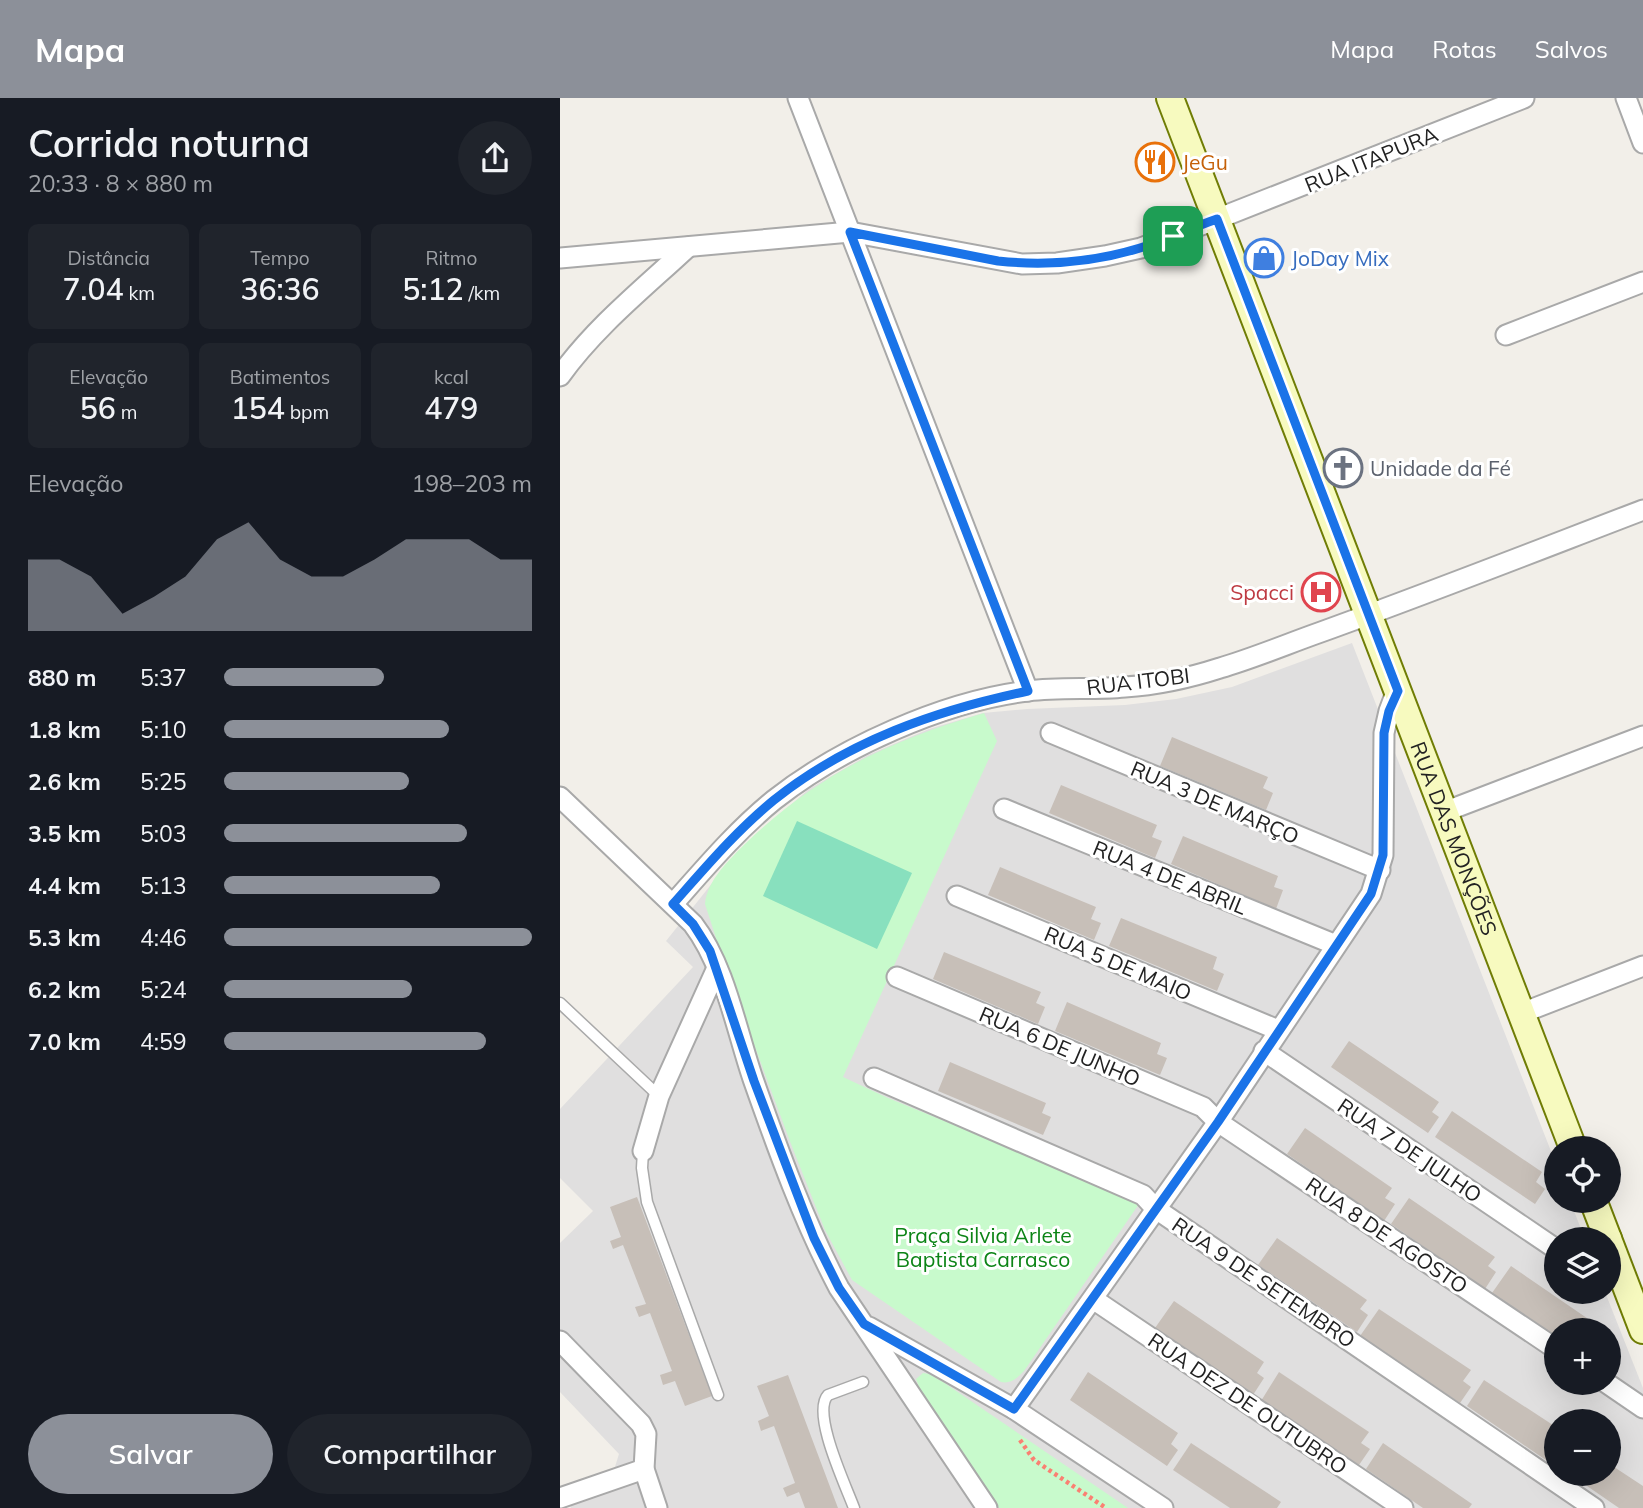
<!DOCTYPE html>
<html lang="pt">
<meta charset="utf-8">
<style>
body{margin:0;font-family:Mulish,sans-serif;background:#20242c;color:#f1f3f6;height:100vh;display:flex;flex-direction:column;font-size:26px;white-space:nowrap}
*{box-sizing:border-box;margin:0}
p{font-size:23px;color:#9ea1a6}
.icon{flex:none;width:38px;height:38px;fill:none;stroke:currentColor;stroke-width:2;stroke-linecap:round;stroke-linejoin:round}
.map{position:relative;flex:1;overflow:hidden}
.drawer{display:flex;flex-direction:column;background:#171b24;width:560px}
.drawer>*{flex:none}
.buttons{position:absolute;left:984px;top:1038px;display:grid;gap:14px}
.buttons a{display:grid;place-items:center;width:77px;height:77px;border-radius:50%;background:#171b24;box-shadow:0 7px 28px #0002;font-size:35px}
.pin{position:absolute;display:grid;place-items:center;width:60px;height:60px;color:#fff;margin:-30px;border-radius:14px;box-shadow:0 4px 10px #0006}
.round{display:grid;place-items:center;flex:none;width:74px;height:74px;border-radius:37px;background:#20242c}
.overview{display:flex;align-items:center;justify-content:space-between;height:119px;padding:0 28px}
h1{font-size:38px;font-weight:600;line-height:52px}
.stats{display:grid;grid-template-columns:repeat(3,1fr);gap:10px;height:119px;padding:7px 28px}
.stats div{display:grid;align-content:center;border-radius:10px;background:#20242c;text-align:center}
.stats b{font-size:30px;font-weight:600}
.stats small{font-size:19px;font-weight:400}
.stats p{font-size:19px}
.chart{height:196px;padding:14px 28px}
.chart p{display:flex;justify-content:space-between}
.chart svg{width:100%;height:126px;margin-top:7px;fill:#8c9099;opacity:.7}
.cta{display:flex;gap:14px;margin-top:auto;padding:14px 28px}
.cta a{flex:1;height:80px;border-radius:42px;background:#8c9099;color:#fff;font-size:28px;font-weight:600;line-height:80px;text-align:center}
.cta a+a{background:#20242c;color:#f1f3f6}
ul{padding:0 28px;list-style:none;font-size:23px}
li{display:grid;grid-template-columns:112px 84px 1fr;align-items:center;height:52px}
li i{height:18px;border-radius:9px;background:#8c9099}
header{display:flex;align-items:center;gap:42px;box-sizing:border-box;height:98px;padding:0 35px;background:#8c9099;color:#fff}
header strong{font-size:33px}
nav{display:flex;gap:38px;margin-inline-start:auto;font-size:24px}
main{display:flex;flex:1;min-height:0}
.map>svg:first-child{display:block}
.residential{fill:#e0dfdf;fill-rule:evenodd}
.park{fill:#c8facc}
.pitch{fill:#88e0be}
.building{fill:#c7bfb8}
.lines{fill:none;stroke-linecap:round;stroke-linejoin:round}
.lane-casing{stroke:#a9a9a9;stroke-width:13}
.street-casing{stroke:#a9a9a9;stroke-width:23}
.secondary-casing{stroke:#707d05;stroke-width:30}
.path{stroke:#fa8072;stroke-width:4.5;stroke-dasharray:3.5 3.5;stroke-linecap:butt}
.lane{stroke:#fff;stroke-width:10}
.street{stroke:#fff;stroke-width:19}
.secondary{stroke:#f7fabf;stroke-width:26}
.route-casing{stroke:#fff;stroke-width:14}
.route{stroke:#1a73e8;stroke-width:9}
.labels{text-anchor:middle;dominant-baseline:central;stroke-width:6;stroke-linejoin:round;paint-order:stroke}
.street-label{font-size:21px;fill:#222;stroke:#fff}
.food-label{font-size:21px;fill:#c56008;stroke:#fff;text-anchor:start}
.shop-label{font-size:21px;fill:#366cbe;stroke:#fff;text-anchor:start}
.worship-label{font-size:21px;fill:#5b616d;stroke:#fff;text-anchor:start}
.health-label{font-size:21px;fill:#be3a42;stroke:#fff;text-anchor:end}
.park-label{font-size:21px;fill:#0c8416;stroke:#fff}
</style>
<header>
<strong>Mapa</strong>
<nav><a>Mapa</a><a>Rotas</a><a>Salvos</a></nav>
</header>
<main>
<section class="drawer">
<div class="overview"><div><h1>Corrida noturna</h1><p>20:33 · 8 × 880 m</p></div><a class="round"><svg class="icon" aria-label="share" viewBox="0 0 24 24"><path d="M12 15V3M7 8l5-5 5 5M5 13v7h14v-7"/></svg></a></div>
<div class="stats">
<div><p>Distância</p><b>7.04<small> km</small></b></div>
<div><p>Tempo</p><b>36:36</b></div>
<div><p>Ritmo</p><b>5:12<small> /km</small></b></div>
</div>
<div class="stats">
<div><p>Elevação</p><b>56<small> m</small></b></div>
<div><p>Batimentos</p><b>154<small> bpm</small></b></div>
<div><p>kcal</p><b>479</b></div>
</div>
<div class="chart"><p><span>Elevação</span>198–203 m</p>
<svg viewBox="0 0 160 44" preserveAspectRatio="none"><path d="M0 44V19L10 19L20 25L30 38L40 32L50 25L60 12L70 6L80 19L90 25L100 25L110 19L120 12L130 12L140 12L150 19L160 19V44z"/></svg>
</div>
<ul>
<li><b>880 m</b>5:37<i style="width:52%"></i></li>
<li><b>1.8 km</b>5:10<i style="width:73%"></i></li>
<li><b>2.6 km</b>5:25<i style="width:60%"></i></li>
<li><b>3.5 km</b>5:03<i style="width:79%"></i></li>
<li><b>4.4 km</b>5:13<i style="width:70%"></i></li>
<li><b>5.3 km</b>4:46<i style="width:100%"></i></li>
<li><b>6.2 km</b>5:24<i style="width:61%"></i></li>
<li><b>7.0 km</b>4:59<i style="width:85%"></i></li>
</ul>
<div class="cta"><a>Salvar</a><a>Compartilhar</a></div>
</section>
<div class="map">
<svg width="1083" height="1410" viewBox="0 0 1083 1410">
<rect width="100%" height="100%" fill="#f2efe9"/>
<path class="residential" d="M 792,545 L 996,1066 L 996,1102 L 1010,1103 L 1025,1141 L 996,1141 L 996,1194 L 1045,1194 L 1083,1290 L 1083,1410 L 11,1410 L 3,1388 L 54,1372 L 59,1356 L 0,1294 L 0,1145 L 33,1113 L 0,1080 L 0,1011 L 133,869 L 106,843 L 177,754 L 249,691 L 308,657 L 369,631 L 423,615 L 467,611 L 565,607 L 616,601 L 672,589 ZM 996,1232 L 1048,1232 L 1048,1284 L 996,1284 ZM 996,1323 L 1048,1323 L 1048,1376 L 996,1376 Z"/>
<g class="park">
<path d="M 424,615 L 437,643 L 283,979 L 328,1000 L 578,1102 L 579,1106 L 464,1273 C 457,1280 452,1286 441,1284 L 292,1182 L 265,1132 L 231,1046 L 166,871 L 145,806 C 147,782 170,761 186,745 C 258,676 329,643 424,615 Z"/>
<polygon points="363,1275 369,1276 383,1284 568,1410 439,1410 365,1305 356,1281"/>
</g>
<polygon class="pitch" points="237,723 352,775 317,851 203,798"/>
<g class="building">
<polygon points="612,639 708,679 703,690 713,695 706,712 600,668"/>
<polygon points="501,687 597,727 592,739 602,743 595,760 489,715"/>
<polygon points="623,738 718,778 714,789 723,792 716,811 611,766"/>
<polygon points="440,769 536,809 531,821 541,825 534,842 428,797"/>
<polygon points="561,820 657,859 653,871 664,876 657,893 549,848"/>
<polygon points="384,854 481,894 476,905 485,909 478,926 373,881"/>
<polygon points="507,904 601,945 597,956 607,960 600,977 495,933"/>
<polygon points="789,943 879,1004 872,1014 879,1019 868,1035 771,969"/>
<polygon points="390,964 486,1005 482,1015 491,1019 483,1037 378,993"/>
<polygon points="892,1013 982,1074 976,1084 985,1091 975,1106 875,1039"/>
<polygon points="745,1030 832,1090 825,1100 835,1106 824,1123 727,1056"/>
<polygon points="77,1099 152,1298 125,1308 115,1283 103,1287 100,1277 112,1273 90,1215 79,1219 75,1209 86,1206 63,1147 53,1151 50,1143 61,1139 50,1109"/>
<polygon points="849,1100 935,1159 928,1168 936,1174 925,1191 831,1126"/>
<polygon points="717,1140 807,1202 800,1211 808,1217 797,1234 698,1167"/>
<polygon points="951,1168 1040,1229 1038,1232 996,1232 996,1238 932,1195"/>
<polygon points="614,1203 704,1264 697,1275 704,1280 693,1297 595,1230"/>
<polygon points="819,1211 911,1272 903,1283 911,1289 900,1305 800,1238"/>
<polygon points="528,1274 618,1335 611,1346 618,1352 607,1368 510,1302"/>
<polygon points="719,1274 809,1334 801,1345 810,1351 799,1367 701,1303"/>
<polygon points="228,1277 278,1410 245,1410 239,1394 227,1399 223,1390 235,1385 214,1328 201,1333 198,1323 209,1318 197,1288"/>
<polygon points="924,1282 996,1329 996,1369 907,1308"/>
<polygon points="631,1345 721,1404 717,1410 670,1410 613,1372"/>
<polygon points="823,1345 912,1406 909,1410 863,1410 806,1371"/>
<polygon points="1048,1365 1083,1388 1083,1410 1059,1410 1014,1379 1016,1376 1048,1376"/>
</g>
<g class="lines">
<defs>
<g id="lane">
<polyline points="0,905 99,998"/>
<polyline points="83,1053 82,1070 87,1104 158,1297"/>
<path d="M 294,1410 C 286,1388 251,1315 268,1297 L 303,1284"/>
</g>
<g id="street">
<polyline points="238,0 468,593"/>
<polyline points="1066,0 1083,45"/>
<polyline points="0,160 290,134 462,166 497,165 545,158 581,150 657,121 964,0"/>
<polyline points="946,237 1083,184"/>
<path d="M 0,278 C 35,229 84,190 128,149"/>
<polyline points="491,635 820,772"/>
<path d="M 0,699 L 133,826 C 165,868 176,931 193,981 C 218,1052 244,1124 279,1190 L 427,1410"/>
<polyline points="444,711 776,847"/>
<polyline points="884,714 1083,638"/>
<polyline points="397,798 718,932"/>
<path d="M 113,806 C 145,770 176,733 214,702 C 280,650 384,603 468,593 C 500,589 533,592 565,589 C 597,587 629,580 660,570 C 694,560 727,546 761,534 C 869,495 976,453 1083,412"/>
<polyline points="337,879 643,1009 658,1024 996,1251"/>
<polyline points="962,915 1083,868"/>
<polyline points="704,953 996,1151"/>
<polyline points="314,980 583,1097 596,1111 1034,1410"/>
<polyline points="83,1053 99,998 157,870"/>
<polyline points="533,1201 843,1410"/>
<polyline points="309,1229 454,1311 603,1410"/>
<polyline points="0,1243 81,1326 86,1336 84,1371 97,1410"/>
<polyline points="1045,1284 1083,1310"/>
<polyline points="454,1311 658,1024 811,796 823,757 824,635 829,613 837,592"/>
<polyline points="0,1400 84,1371"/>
</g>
<g id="secondary">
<path id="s1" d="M 610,0 L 1013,1050"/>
<polyline points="1033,1102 1048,1141"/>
<polyline points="1048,1141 1083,1232"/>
</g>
</defs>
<use href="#lane" class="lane-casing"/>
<use href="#street" class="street-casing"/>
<use href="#secondary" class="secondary-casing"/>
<polyline class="path" points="460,1342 474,1362 546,1410"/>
<use href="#lane" class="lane"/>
<use href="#street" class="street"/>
<use href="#secondary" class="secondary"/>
</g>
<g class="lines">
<defs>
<path id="route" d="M 657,121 L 838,593 L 829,613 L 824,635 L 823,757 L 811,796 L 658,1024 L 454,1311 L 304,1226 L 279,1190 L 254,1140 L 244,1114 L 194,983 L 150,853 L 133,826 L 113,806 C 145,770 176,733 214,702 C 288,643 377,612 468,593 L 290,134 L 438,163 C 485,168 534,164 580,150 C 606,142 631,130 657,121 Z"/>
</defs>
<use href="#route" class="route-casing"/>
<use href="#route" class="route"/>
</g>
<defs>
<symbol id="restaurant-ring" viewBox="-11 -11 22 22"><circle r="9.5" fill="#fff" stroke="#e8710a" stroke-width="1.5"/><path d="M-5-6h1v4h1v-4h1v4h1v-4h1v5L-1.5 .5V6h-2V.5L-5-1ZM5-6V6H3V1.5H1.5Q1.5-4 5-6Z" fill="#e8710a"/></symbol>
<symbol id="shop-ring" viewBox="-11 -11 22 22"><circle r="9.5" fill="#fff" stroke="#3f7fe0" stroke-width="1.5"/><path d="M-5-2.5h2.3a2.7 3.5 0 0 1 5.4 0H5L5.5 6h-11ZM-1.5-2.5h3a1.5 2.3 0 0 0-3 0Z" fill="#3f7fe0"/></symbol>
<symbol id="church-ring" viewBox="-11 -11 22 22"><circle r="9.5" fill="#fff" stroke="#6b7280" stroke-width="1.5"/><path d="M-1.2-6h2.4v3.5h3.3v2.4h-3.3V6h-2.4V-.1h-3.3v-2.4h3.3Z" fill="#6b7280"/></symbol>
<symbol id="hospital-ring" viewBox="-11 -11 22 22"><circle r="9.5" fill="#fff" stroke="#e0444e" stroke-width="1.5"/><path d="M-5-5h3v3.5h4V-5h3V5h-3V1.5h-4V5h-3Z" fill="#e0444e"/></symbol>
</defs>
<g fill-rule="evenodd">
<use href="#restaurant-ring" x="573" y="42" width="44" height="44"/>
<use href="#shop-ring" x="682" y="138" width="44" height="44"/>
<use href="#church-ring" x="761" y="348" width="44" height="44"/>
<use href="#hospital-ring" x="739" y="472" width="44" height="44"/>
</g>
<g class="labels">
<g class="street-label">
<text transform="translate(811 61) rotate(-22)">RUA ITAPURA</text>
<text transform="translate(578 583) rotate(-7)">RUA ITOBI</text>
<text transform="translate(655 704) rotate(23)">RUA 3 DE MARÇO</text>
<text stroke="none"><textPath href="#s1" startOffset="793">RUA DAS MONÇÕES</textPath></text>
<text transform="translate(610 779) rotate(22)">RUA 4 DE ABRIL</text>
<text transform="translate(558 865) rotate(23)">RUA 5 DE MAIO</text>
<text transform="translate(500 948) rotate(23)">RUA 6 DE JUNHO</text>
<text transform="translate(850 1052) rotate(34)">RUA 7 DE JULHO</text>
<text transform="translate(827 1137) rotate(34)">RUA 8 DE AGOSTO</text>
<text transform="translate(704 1184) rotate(34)">RUA 9 DE SETEMBRO</text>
<text transform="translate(688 1305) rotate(34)">RUA DEZ DE OUTUBRO</text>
</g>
<g class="food-label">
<text x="622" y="64">JeGu</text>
</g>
<g class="shop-label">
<text x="731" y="160">JoDay Mix</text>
</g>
<g class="worship-label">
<text x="810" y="370">Unidade da Fé</text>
</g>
<g class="health-label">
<text x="734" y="494">Spacci</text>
</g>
<g class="park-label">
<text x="423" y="1137">Praça Silvia Arlete<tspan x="423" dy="24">Baptista Carrasco</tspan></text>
</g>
</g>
</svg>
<div class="buttons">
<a><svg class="icon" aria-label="locate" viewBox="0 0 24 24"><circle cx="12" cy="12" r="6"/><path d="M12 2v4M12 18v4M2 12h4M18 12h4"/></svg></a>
<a><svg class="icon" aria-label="layers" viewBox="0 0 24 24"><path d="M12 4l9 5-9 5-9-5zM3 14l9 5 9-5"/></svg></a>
<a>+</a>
<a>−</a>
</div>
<div class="pin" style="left:613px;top:138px;background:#1e9e55"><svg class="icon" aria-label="arrive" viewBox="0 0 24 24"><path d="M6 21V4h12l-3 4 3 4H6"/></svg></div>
</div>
</main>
